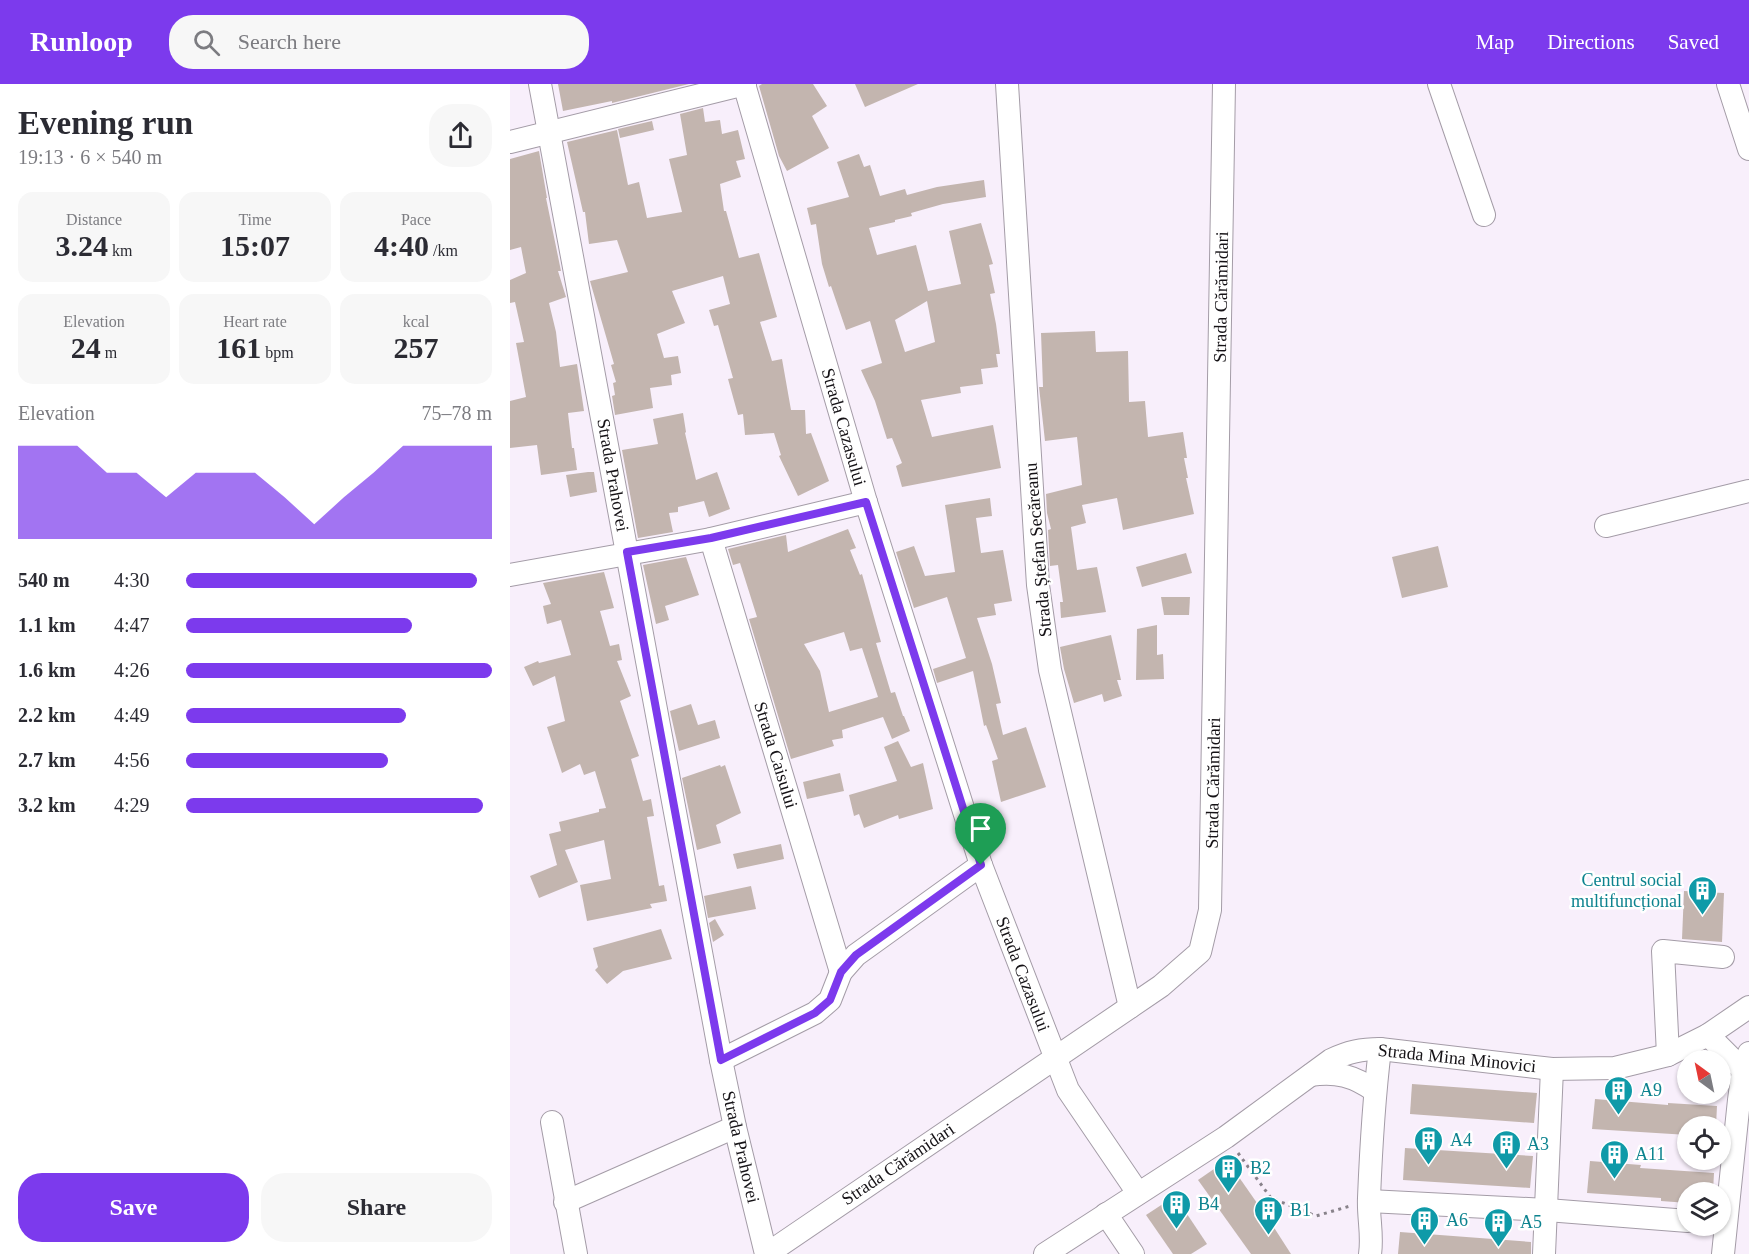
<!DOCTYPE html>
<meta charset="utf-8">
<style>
body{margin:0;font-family:Georgia,serif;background:#f7f7f7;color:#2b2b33;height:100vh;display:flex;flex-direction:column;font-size:22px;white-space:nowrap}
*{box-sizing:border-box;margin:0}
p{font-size:20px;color:#7c7c81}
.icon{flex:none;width:33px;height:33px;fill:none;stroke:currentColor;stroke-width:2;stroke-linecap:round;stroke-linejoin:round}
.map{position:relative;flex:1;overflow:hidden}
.side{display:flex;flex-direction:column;background:#fff;width:510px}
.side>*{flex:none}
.needle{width:39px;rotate:327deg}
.tools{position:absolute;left:1167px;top:966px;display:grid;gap:12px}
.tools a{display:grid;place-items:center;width:54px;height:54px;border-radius:50%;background:#fff;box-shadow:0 2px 4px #0004;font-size:30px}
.pin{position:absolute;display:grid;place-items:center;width:51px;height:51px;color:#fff;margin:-62px -26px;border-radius:50% 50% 50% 0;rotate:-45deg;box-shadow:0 0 6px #0007}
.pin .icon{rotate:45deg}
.round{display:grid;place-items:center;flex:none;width:63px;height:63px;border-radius:24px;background:#f7f7f7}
.summary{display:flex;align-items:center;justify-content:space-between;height:102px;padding:0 18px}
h1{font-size:33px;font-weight:800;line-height:45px}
.metrics{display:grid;grid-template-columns:repeat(3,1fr);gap:9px;height:102px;padding:6px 18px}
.metrics div{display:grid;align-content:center;border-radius:15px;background:#f7f7f7;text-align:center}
.metrics b{font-size:30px;font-weight:800}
.metrics small{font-size:16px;font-weight:400}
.metrics p{font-size:16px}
.chart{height:168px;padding:12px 18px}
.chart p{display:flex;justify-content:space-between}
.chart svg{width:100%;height:108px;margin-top:6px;fill:#7c3aed;opacity:.7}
.action{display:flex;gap:12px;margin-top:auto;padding:12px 18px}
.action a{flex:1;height:69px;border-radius:24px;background:#7c3aed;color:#fff;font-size:24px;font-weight:800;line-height:69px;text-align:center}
.action a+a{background:#f7f7f7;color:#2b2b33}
ul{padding:0 18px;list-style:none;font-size:20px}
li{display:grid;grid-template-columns:96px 72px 1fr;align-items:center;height:45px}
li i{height:15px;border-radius:8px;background:#7c3aed}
header{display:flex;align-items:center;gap:36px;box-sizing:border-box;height:84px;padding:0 30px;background:#7c3aed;color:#fff}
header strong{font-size:28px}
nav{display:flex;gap:33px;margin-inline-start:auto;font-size:21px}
.search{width:420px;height:54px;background:#f7f7f7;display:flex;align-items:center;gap:15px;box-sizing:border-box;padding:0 21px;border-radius:24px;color:#7c7c81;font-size:22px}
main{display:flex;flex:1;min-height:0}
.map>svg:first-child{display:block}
.building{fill:#c3b5af;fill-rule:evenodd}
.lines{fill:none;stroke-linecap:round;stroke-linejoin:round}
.minor-casing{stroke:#a49ca7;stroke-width:24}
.path{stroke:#88828a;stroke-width:3;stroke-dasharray:3 4.5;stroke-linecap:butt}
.minor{stroke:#fff;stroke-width:22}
.route-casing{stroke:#fff;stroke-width:12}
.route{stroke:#7c3aed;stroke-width:8}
.labels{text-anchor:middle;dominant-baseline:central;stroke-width:5;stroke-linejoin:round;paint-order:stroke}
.street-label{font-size:18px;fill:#151216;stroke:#fff}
.culture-label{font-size:18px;fill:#0d838f;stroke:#fff;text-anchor:start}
</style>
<header>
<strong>Runloop</strong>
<div class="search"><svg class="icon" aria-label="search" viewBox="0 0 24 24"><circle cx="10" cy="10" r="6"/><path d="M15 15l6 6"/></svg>Search here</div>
<nav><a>Map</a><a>Directions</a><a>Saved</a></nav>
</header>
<main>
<section class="side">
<div class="summary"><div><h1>Evening run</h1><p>19:13 · 6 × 540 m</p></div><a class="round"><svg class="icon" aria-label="share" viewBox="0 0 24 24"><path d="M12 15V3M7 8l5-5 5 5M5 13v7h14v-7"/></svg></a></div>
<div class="metrics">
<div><p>Distance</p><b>3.24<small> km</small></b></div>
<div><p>Time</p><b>15:07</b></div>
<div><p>Pace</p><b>4:40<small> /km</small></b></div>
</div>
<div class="metrics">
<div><p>Elevation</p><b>24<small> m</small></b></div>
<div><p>Heart rate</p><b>161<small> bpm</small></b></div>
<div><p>kcal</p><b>257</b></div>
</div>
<div class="chart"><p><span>Elevation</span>75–78 m</p>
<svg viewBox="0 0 160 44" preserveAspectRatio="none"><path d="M0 44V6L10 6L20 6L30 17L40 17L50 27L60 17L70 17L80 17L90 27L100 38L110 27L120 17L130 6L140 6L150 6L160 6V44z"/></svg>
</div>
<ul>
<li><b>540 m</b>4:30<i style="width:95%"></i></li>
<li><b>1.1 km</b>4:47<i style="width:74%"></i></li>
<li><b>1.6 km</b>4:26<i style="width:100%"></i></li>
<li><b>2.2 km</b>4:49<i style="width:72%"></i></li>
<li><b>2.7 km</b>4:56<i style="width:66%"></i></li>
<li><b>3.2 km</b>4:29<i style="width:97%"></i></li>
</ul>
<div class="action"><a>Save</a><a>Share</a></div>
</section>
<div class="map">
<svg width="1239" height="1170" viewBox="0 0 1239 1170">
<rect width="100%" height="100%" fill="#f8effb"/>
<g class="building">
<polygon points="48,0 179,0 102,19 102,17 53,27"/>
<polygon points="252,0 303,0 317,22 302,32 319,64 277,87 269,72 249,2"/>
<polygon points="345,0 408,0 355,23"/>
<polygon points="193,24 195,38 210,36 212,50 228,46 235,75 226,77 231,93 210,100 214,127 216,127 229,174 249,169 267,233 250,238 262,277 272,275 281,326 295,326 296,350 301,349 319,397 288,412 269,372 271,371 264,349 235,351 233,330 228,331 218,295 223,294 208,241 204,242 199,226 220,220 213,192 162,207 175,239 147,250 154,274 168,272 171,289 161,291 162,301 140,304 143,324 105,331 102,312 105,311 103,299 106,298 101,281 104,280 80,197 118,188 107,156 79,160 75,128 73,128 57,58 107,46 118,101 129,98 137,134 172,128 159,75 177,71 170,30"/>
<polygon points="142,37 144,46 110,54 108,45"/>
<polygon points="29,67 37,114 36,114 51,187 48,187 56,213 39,219 46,248 50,283 67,280 74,327 58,329 62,364 64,364 67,386 31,391 27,361 0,364 0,317 16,313 6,259 14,258 5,218 0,219 0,196 16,189 11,163 0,166 0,75"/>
<path d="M 349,70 L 354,83 L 360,81 L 370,112 L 395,105 L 397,111 L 427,103 L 474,96 L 476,113 L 433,120 L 401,129 L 402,132 L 385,136 L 385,138 L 359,144 L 367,171 L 406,161 L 418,207 L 451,200 L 439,147 L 471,139 L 483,180 L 479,181 L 485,209 L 480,210 L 486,240 L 490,270 L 486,270 L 488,283 L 471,285 L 473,300 L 450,303 L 451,309 L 411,316 L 422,353 L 483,341 L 491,384 L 392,403 L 386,382 L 392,379 L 382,354 L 377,355 L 365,317 L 351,286 L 372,279 L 360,237 L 336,246 L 321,202 L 319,203 L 312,180 L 306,140 L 301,141 L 297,124 L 339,113 L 327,78 ZM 417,217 L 425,258 L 395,268 L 385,236 Z"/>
<polygon points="585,247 586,268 618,267 619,318 635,317 638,353 673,348 677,374 674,374 678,394 676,394 684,430 613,446 607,414 572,421 576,439 561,443 567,486 587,483 596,528 551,534 550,518 553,518 548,481 540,482 538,446 541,445 537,429 536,410 572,401 567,353 535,357 529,303 533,303 531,249"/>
<polygon points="173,329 176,348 175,349 186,396 207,388 220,425 199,433 194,417 168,423 168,428 159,429 163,448 128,454 112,366 148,360 143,335"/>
<polygon points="78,388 84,388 87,408 60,413 56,391"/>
<polygon points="480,414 482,432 466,434 471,469 493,466 502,517 484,520 486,531 467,534 482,580 491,619 486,620 493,651 516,643 536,703 491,718 482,677 488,675 476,641 474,642 463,587 427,599 423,585 456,574 437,513 404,524 386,468 404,462 415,492 445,488 435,421"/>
<path d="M 338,445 L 346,464 L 340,466 L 350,491 L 352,490 L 371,558 L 366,559 L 381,609 L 385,608 L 393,632 L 394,632 L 400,647 L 382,655 L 373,633 L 332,646 L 333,654 L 322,656 L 324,662 L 281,675 L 239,535 L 247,533 L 230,479 L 223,481 L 218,465 L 276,451 L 278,468 ZM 334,548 L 340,567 L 352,564 L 368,613 L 319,628 L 310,587 L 294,560 Z"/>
<polygon points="928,462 938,503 892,514 882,473"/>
<polygon points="676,469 682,489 632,503 626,483"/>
<polygon points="176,473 189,511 155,522 159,536 146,540 133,481"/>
<polygon points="94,488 104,524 90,527 100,562 109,560 112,576 107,577 121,612 110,617 129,672 121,675 133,717 141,715 144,732 137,733 149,802 154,801 157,817 140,820 142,824 77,837 70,801 101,795 94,756 55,766 68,798 29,814 20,792 47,781 39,750 51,747 49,738 89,728 89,725 96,724 85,687 74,691 70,680 52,689 37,643 55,637 45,592 23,602 14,583 28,577 29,579 61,571 51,536 37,540 33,522 41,520 33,499"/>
<polygon points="651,513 680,513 679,531 654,531"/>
<polygon points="647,541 647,571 653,570 654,595 626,596 627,545"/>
<polygon points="601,551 611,596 607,596 612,612 594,618 592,610 564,619 554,585 550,563"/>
<polygon points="181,620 188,641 205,636 210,654 169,667 160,627"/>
<polygon points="388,657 401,683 413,679 423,725 389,735 388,731 354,744 349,730 344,732 339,711 387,697 374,663"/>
<polygon points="210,681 211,683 215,681 231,729 206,741 211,759 187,766 172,694"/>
<polygon points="330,689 334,707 297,715 293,698"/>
<polygon points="271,760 274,775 227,785 223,770"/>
<polygon points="241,802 246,825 198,834 194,812"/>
<polygon points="1174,807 1214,809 1212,858 1172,855"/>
<polygon points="205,835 214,851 203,858 199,839"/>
<polygon points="151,845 162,875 113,887 97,900 85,886 88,883 83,864"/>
<polygon points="902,1000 1027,1009 1024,1039 900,1030"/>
<polygon points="1085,1015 1158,1021 1158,1019 1207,1022 1206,1042 1178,1042 1178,1051 1082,1045"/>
<polygon points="895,1064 1023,1072 1020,1104 893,1096"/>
<polygon points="717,1076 763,1142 781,1170 741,1170 688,1096"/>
<polygon points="1080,1077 1131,1081 1130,1084 1204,1089 1203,1108 1178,1108 1178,1119 1151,1117 1151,1114 1077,1109"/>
<polygon points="665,1112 697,1160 681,1170 663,1170 636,1131"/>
<polygon points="890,1148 1021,1158 1021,1170 888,1170"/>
</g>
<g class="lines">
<defs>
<g id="minor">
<polyline points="30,0 211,976 225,1043 256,1170"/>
<polyline points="234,0 356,418 471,781 558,1006 628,1109"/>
<polyline points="497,0 528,501 540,586 620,923"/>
<polyline points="929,0 974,131"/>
<polyline points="1218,0 1239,65"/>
<polyline points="0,58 235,0"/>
<polyline points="1096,442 1239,407"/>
<polyline points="201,455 331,888"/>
<polyline points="0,491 201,455 356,418"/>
<polyline points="1198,951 1233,986"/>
<polyline points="1158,971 1153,867 1213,873"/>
<polyline points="211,976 305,929 320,916 331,888 346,871 471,781"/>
<path d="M 801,991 C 826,987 844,992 865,1007"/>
<polyline points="42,1038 66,1170"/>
<polyline points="859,1117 1037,1126 1178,1137"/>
<polyline points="55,1118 225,1043"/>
<polyline points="596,1130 623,1170"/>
<polyline points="257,1170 651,902 690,868 700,826 714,0"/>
<path d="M 535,1170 L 716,1053 L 821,976 C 838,968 851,965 870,965 L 1042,985 L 1105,984 L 1158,971 L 1198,951 L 1239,923"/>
<path d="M 860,1170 C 863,1151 858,1133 859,1114 C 861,1064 864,1014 870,965"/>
<polyline points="1034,1170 1042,985"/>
<polyline points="1213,1170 1229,1016 1233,986 1239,969"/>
</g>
</defs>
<use href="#minor" class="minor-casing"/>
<polyline class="path" points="728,1069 761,1114 806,1132 840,1122"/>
<use href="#minor" class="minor"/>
</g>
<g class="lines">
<defs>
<polygon id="route" points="356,418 471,781 346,871 331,888 320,916 305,929 211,976 117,468 201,454"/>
</defs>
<use href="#route" class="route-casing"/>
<use href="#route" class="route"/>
</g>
<defs>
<symbol id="building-pin" viewBox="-11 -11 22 30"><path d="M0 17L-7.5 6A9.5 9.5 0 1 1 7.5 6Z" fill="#0f9aa8" stroke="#fff"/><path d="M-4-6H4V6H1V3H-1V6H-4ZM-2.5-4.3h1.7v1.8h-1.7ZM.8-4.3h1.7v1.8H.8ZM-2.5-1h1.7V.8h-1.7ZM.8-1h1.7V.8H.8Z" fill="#fff"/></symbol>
</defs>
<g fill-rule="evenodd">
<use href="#building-pin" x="1176" y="790" width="33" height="45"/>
<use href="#building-pin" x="1092" y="990" width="33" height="45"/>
<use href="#building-pin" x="902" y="1040" width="33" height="45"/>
<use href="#building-pin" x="980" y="1044" width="33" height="45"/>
<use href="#building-pin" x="1088" y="1054" width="33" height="45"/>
<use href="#building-pin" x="702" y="1068" width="33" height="45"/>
<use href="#building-pin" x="650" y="1104" width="33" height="45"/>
<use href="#building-pin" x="742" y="1110" width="33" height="45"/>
<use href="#building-pin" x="898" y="1120" width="33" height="45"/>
<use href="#building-pin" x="972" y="1122" width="33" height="45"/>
</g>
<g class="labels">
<g class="street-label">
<text transform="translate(711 213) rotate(-89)">Strada Cărămidari</text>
<text transform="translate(334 343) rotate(74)">Strada Cazasului</text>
<text transform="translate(103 391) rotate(80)">Strada Prahovei</text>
<text transform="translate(528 466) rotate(-95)">Strada Ștefan Secăreanu</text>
<text transform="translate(266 671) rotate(73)">Strada Caisului</text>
<text transform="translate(703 699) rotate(-89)">Strada Cărămidari</text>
<text transform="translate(513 890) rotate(69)">Strada Cazasului</text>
<text transform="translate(947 974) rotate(6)">Strada Mina Minovici</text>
<text transform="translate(231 1063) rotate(77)">Strada Prahovei</text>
<text transform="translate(388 1080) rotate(-34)">Strada Cărămidari</text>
</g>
<g class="culture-label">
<text x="1172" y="796" text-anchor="end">Centrul social<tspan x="1172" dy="21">multifuncțional</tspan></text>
<text x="1130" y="1006">A9</text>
<text x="940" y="1056">A4</text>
<text x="1017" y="1060">A3</text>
<text x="1125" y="1070">A11</text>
<text x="740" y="1084">B2</text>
<text x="688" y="1120">B4</text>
<text x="780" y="1126">B1</text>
<text x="936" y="1136">A6</text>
<text x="1010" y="1138">A5</text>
</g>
</g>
</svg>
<div class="tools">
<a><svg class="needle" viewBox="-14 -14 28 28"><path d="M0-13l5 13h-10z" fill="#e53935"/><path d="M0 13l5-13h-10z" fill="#7c7c81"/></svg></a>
<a><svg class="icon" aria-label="locate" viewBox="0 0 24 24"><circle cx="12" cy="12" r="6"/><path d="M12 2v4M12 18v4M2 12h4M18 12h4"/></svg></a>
<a><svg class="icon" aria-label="layers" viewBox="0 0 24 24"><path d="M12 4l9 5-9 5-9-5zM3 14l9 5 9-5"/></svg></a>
</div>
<div class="pin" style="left:471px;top:781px;background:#1e9e55"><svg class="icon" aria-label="arrive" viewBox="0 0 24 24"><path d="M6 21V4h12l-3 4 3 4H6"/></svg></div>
</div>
</main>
